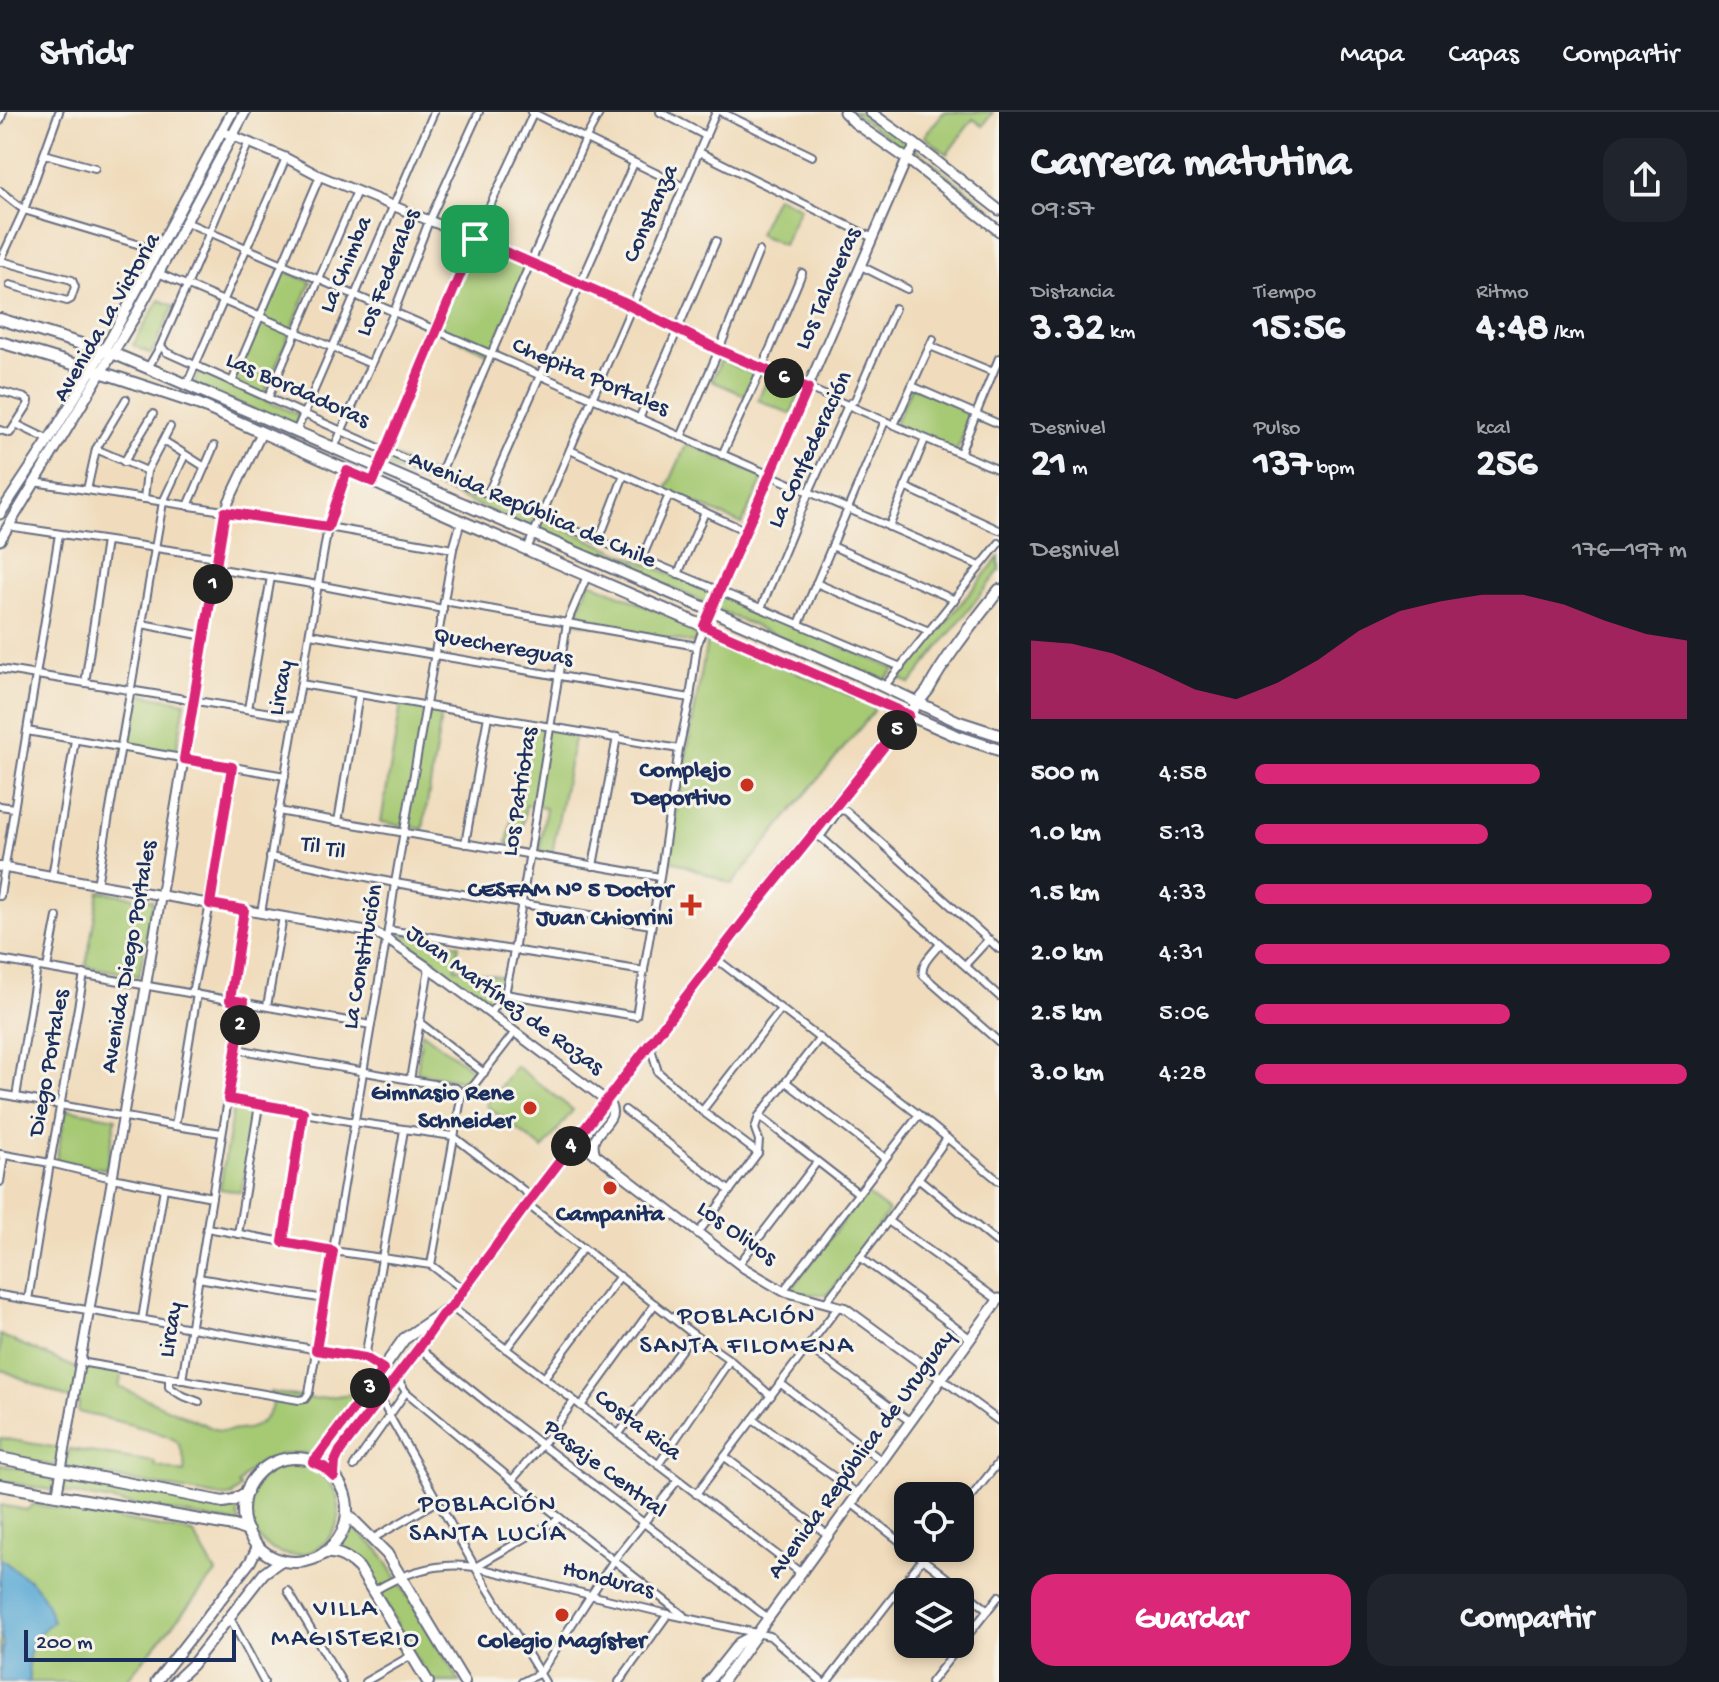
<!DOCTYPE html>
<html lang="es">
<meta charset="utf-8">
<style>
body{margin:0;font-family:"Gochi Hand",sans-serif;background:#20242c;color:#f1f3f6;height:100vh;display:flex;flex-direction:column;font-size:30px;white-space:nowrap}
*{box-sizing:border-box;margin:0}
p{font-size:26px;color:#9ea1a6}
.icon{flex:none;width:44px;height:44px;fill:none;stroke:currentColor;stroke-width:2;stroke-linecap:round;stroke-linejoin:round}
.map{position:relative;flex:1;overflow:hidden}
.details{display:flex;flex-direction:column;background:#171b24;width:720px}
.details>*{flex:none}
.tools{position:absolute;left:894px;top:1370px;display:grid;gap:16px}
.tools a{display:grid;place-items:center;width:80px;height:80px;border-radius:16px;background:#171b24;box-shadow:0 4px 12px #0003;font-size:40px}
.scale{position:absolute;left:24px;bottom:20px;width:212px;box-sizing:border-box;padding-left:8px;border:4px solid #1b2f5e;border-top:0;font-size:22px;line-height:28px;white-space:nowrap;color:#1b2f5e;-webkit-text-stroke:6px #f7f3e8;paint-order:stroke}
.pin{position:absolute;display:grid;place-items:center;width:68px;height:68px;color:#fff;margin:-34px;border-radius:16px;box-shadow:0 4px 12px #0006}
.km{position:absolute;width:40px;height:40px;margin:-20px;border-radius:50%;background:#222;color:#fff;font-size:22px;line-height:40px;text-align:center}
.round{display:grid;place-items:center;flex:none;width:84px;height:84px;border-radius:24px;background:#20242c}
.headline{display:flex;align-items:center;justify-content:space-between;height:136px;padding:0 32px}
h1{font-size:44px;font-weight:700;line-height:60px}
.figures{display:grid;grid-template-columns:repeat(3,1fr);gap:12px;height:136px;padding:8px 32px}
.figures div{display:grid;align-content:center}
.figures b{font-size:40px;font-weight:700}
.figures small{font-size:22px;font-weight:400}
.figures p{font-size:22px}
.chart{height:224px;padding:16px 32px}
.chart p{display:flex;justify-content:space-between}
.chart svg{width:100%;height:144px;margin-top:8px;fill:#db2777;opacity:.7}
.primary-button{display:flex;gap:16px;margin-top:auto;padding:16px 32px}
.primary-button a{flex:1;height:92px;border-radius:24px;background:#db2777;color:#fff;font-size:32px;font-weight:700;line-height:92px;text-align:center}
.primary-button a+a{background:#20242c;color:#f1f3f6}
ul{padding:0 32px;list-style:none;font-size:26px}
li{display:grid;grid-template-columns:128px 96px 1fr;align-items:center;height:60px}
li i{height:20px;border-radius:10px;background:#db2777}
header{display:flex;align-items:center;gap:48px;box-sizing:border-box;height:112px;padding:0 40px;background:#171b24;border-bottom:2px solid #363941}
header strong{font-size:38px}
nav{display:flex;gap:44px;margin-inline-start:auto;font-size:28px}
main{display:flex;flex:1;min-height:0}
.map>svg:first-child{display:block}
.green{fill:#a6c973;stroke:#607c68;stroke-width:2}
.water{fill:#5caad6;stroke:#3c6c9a;stroke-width:2}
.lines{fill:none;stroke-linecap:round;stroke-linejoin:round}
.minor-casing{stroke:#666c7f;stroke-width:10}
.tertiary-casing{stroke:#666c7f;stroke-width:12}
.secondary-casing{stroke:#666c7f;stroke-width:13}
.primary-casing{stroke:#666c7f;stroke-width:14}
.minor{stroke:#fff;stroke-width:6}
.tertiary{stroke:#fff;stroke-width:8}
.secondary{stroke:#fff;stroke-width:9}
.primary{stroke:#fff;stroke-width:10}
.route-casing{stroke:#fff;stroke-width:16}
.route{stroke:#db2777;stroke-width:10}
.poi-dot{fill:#c8321e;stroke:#f7f3e8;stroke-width:3}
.labels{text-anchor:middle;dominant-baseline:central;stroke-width:6;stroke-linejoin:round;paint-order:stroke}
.street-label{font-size:24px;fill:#1b2f5e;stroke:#f7f3e8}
.poi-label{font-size:24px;font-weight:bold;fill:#1b2f5e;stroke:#f7f3e8;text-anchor:end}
.neighbourhood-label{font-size:26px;letter-spacing:2px;fill:#1b2f5e;stroke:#f7f3e8}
</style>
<header>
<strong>Stridr</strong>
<nav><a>Mapa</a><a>Capas</a><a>Compartir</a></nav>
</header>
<main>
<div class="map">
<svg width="999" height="1570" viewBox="0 0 999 1570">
<rect width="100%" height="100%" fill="#f7f3e8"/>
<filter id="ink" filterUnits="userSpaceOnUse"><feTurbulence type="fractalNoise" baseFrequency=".0125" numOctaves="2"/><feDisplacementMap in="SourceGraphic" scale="16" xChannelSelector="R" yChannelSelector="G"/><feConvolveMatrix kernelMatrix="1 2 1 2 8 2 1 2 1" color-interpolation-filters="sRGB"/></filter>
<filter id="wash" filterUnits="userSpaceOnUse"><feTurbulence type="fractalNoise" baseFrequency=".006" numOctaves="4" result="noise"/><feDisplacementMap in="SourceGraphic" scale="32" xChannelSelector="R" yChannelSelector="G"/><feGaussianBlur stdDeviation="1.8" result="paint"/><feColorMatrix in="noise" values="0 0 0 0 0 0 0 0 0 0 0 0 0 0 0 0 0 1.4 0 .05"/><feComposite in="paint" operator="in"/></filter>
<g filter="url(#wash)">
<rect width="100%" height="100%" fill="#f0dcbc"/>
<g class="green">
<polygon points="852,0 866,0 919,40 999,104 999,113 919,47"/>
<polygon points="944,0 993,0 983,14 973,7 947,42 924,24"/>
<polygon points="776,84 800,95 783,133 758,122"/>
<polygon points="476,130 530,152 492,243 438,219"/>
<polygon points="281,158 311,170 263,285 233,270"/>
<polygon points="159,188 174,194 151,242 133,233"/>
<polygon points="721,248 753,262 744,283 712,269"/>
<polygon points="199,259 299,303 295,315 194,273"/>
<polygon points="767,267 800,281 791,302 758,288"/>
<polygon points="912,274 973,301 956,340 894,313"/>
<polygon points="687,331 764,365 742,412 666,378"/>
<polygon points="389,343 538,405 531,416 385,354"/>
<polygon points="543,408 715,481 708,492 539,419"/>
<polygon points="999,445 999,459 910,572 900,566"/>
<polygon points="590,470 699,517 694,531 573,510"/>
<polygon points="722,484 895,557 883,570 715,497"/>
<polygon points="708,523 871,592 874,599 732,772 668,747"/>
<polygon points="134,581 185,590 176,641 125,632"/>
<polygon points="401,593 442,600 423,717 381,710"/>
<polygon points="529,612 575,621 552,742 539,739 546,696 526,693 519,734 507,732"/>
<polygon points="99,779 153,788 139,864 86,854"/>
<polygon points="393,820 459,833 455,856 504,865 502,879 490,893 391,823"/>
<polygon points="422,920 478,962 472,968 465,969 417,961"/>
<polygon points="516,954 573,998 543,1037 486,993"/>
<polygon points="234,989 257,994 241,1080 220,1077"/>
<polygon points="66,997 116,1006 106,1057 56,1048"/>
<polygon points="865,1081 889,1099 828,1183 788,1181"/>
<path d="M 0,1223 L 83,1259 L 85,1251 L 123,1256 L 119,1275 L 219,1319 C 244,1319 265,1318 273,1291 L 270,1280 L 314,1287 L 358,1281 L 312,1342 C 282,1338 254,1347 238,1373 L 241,1375 L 233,1383 L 222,1385 L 65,1357 L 69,1337 L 155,1350 L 155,1354 L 184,1361 C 186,1352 183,1338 177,1330 C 167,1319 95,1304 78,1300 L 79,1291 L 0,1257 Z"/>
<polygon points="0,1326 59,1336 56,1354 0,1343"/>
<polygon points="0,1353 224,1394 230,1394 239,1390 238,1403 240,1412 0,1369"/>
<circle cx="294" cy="1398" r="45"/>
<polygon points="33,1392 193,1421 216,1461 125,1570 0,1570 0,1393 27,1398"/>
<polygon points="349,1412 380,1439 460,1570 430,1570 369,1463 351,1443 337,1436 345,1426"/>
</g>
<path class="water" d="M 0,1446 L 27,1467 L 28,1466 C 42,1480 47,1491 53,1510 C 30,1524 25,1545 30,1570 L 0,1570 L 0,1549 L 3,1532 L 0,1520 Z"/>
</g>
<g filter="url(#ink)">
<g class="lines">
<defs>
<g id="minor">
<polyline points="531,0 684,75"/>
<polyline points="660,0 706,24"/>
<polyline points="721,0 812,44"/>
<polyline points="0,9 3,0"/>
<polyline points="699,40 873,126"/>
<polyline points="44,42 95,56"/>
<polyline points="0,79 24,98 157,138"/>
<polyline points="186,110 980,454"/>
<polyline points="1,149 72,168 75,175 71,187 67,189 10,173"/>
<polyline points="0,150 24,98 59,0"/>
<polyline points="861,154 907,177"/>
<polyline points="158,161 371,252"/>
<polyline points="930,234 993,260"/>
<polyline points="162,235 166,240 386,339 901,555"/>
<path d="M 148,256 C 153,246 160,237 163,228 C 193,162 219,96 249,30"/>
<polyline points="232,270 320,64"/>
<polyline points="187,272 286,46"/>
<polyline points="912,274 999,312"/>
<polyline points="808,276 999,358"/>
<polyline points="0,279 25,286 29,289 28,293 10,321 0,318"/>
<polyline points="268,286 357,79"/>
<polyline points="126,287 96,337 147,359 144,387"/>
<polyline points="639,307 716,129"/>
<polyline points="16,312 49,328"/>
<polyline points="894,313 933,227"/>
<polyline points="296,320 434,0"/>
<polyline points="681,325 719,238 759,139"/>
<polyline points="164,329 205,355"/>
<polyline points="334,336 394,200 429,109 479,0"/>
<polyline points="570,338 746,419"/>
<polyline points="960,341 999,246"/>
<polyline points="722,343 762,256 802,161"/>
<polyline points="124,350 153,302"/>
<polyline points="147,359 170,315"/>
<polyline points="440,362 525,163 586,26 600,0"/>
<polyline points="34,370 328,415 453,437"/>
<polyline points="373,370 478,119 534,0"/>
<polyline points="905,375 999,418"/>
<polyline points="87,378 96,337"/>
<polyline points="488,381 634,51"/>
<polyline points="188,394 214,334"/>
<polyline points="9,412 14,415 217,445"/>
<polyline points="889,415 925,327"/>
<polyline points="599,428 624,363"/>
<polyline points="832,434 955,488"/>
<polyline points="527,437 716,0"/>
<polyline points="642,446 669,383"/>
<polyline points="215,456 318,473 443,497"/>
<polyline points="678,462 705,400"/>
<polyline points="816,471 929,519"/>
<polyline points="444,489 697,534"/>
<polyline points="761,496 809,380 848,293 855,288 895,196"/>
<polyline points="142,512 204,524"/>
<polyline points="799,512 885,309"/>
<polyline points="310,522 690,586"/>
<polyline points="0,557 295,605"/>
<polyline points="85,571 106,429"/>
<polyline points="301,572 679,637"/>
<polyline points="884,575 999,431"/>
<polyline points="248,597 271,465"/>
<polyline points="27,619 285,664"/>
<polyline points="0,694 14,696"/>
<polyline points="278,699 660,765"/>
<polyline points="338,710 359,582"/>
<polyline points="813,721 824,728 999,884"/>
<polyline points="820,725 839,698 846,699 999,837"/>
<polyline points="465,732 488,604"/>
<polyline points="270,745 395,771 651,813"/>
<polyline points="593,754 617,625"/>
<polyline points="52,765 75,628"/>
<polyline points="97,773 163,390 185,343"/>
<polyline points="0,784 59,422"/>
<polyline points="261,801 328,415 347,359"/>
<polyline points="388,818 644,859"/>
<path d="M 940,832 C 933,841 920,852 923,863 L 999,930"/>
<polyline points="715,846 919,1003 999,1069"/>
<polyline points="0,848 371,913"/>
<polyline points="965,853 988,828"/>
<polyline points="47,856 57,805"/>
<polyline points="192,881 210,792 232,655"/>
<polyline points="505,882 636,904 660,765 679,637 690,586 697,534 704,514"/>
<polyline points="230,888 244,798"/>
<polyline points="267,894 283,805"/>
<polyline points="490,901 505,882 514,839 567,511 587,464"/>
<polyline points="419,910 484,961"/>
<polyline points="650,933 658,960 702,999 758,1041"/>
<polyline points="236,937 456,976 462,981"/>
<polyline points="410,968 429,856"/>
<polyline points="786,970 885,1046"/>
<polyline points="0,982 175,1014 222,1021"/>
<polyline points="16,985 37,855"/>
<polyline points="228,987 354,1010 453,1024 532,1085"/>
<polyline points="625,998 730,1079"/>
<polyline points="702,999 781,897"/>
<polyline points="759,1004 858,1081"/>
<polyline points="175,1014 197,882"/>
<polyline points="0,1042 50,1051 112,1066 212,1085"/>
<polyline points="918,1066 999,1132"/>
<polyline points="0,1070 4,1043"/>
<polyline points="527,1092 693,1222 730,1248 771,1284"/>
<polyline points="888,1109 998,1188"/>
<polyline points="207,1116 333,1139 431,1153 464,1178"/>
<polyline points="699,1120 758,1041 759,1028 755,1017 759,1004 820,926"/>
<polyline points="238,1122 259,993"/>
<polyline points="283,1130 303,1000"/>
<polyline points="860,1145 971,1227"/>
<polyline points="739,1152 817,1050"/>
<polyline points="431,1153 462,981 474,973 515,920"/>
<polyline points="198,1166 325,1187"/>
<polyline points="783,1179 919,1003"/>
<polyline points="0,1183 365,1246 383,1257"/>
<polyline points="28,1188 50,1051 84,862"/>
<polyline points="826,1190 888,1109 947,1026"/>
<polyline points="451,1195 801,1461"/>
<polyline points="142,1207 164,1076"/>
<polyline points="808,1235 911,1310"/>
<polyline points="419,1236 500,1301 768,1506"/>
<polyline points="506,1237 583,1136"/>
<polyline points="365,1246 404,1018"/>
<polyline points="80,1250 299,1288 305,1287 309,1281 371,913 388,818 395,771 453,437 461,409"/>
<polyline points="169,1265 169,1275 181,1283 199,1290"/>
<polyline points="397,1266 406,1280 512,1368 683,1503"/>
<polyline points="544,1266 620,1164"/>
<polyline points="942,1267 999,1309"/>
<polyline points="182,1268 244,890"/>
<polyline points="780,1271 882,1349"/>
<polyline points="380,1285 390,1305 475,1455 545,1570"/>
<polyline points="581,1294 655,1192"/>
<polyline points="753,1307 858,1382"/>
<polyline points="618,1323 693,1222"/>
<polyline points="725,1345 828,1423"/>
<polyline points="658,1353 730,1248"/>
<polyline points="354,1354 406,1280"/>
<polyline points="512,1368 542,1333 574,1289"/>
<polyline points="696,1382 839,1194"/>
<polyline points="851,1391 988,1498"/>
<polyline points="960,1399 999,1350"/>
<polyline points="372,1427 438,1389"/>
<polyline points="475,1455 560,1406"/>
<polyline points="288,1479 342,1570"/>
<path d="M 374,1479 C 405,1460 438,1449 475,1455 L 668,1502 L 770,1524 L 822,1570"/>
<polyline points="230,1506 264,1570"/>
<polyline points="365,1570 412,1543"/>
<polyline points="522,1570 540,1561 614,1448 678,1368"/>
<polyline points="619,1570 668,1502"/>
<polyline points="827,1570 931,1436"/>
<polyline points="931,1570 999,1484"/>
</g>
<g id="tertiary">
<polyline points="226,21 286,46 320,64 531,150 677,216 719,238 808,276"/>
<polyline points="704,514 907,47 916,33"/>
<path d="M 0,755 L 375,821 L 386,827 L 429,856 L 607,989 C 622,1006 599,1014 594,1029 C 593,1033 594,1038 595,1042"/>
<polyline points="577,1028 744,1156 783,1179 845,1196 942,1267"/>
<polyline points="57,1383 146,873 223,410 229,389 262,320"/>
</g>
<g id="secondary">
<polyline points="844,0 855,11 907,47 999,119"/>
<polyline points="870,0 916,33 999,98"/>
<polyline points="0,402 49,328 111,226 232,0"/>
<polyline points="0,428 138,199 245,0"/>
<polyline points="156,1570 250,1450 258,1434"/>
<polyline points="174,1570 192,1553 264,1461 282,1448"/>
<polyline points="708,1570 739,1531 756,1522"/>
<polyline points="722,1570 999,1187"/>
</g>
<g id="primary">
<polyline points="0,207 117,243 148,256 703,495 861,564 959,610 999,623"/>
<polyline points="0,230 113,264 198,292 461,409 874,588 957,624 999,638"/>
<polyline points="0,1346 223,1390 234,1388 247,1380"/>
<circle cx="295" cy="1398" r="52"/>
<path d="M 313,1350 L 320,1342 L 356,1295 L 404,1227 L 451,1195 L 527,1092 L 761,787 L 928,578 C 947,543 974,510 999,478"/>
<polyline points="334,1364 335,1350 340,1339 419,1236 438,1208"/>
<polyline points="0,1373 234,1414 248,1419"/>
<polyline points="347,1402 387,1442 464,1570"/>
<path d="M 324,1441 C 338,1439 349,1446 359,1456 L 428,1570"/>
</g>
</defs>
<use href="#minor" class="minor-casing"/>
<use href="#tertiary" class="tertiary-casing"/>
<use href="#secondary" class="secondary-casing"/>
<use href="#primary" class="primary-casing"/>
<use href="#minor" class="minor"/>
<use href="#tertiary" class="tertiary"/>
<use href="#secondary" class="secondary"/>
<use href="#primary" class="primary"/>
</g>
</g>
<g class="lines" filter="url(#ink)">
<defs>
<polygon id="route" points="475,127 622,190 719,238 808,276 704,514 909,603 761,787 527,1092 451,1195 442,1203 419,1236 340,1339 335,1350 334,1364 324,1355 313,1350 320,1342 383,1257 365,1246 316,1238 333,1139 283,1130 303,1000 228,987 244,890 230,888 244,798 210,792 232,655 184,647 225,400 328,415 347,359 373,370"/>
</defs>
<use href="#route" class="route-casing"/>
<use href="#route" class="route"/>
</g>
<g class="poi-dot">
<circle cx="747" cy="673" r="8"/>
<path d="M687 781h8v8h8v8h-8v8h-8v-8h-8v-8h8z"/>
<circle cx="530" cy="996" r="8"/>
<circle cx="610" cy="1076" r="8"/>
<circle cx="562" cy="1503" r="8"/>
</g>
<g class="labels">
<g class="street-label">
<text transform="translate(652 102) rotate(-66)">Constanza</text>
<text transform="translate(347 153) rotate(-67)">La Chimba</text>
<text transform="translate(389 161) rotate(-68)">Los Federales</text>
<text transform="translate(829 177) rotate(-66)">Los Talaveras</text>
<text transform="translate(108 206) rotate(-60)">Avenida La Victoria</text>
<text transform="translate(590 266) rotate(23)">Chepita Portales</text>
<text transform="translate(297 279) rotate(24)">Las Bordadoras</text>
<text transform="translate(811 338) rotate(-65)">La Confederación</text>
<text transform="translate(532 399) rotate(23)">Avenida República de Chile</text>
<text transform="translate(503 536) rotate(10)">Quechereguas</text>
<text transform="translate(282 576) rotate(-80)">Lircay</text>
<text transform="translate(521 680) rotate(-81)">Los Patriotas</text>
<text transform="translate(323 737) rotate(12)">Til Til</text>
<text transform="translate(130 845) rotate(-80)">Avenida Diego Portales</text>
<text transform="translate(364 845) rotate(-80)">La Constitución</text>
<text transform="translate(504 889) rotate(36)">Juan Martínez de Rozas</text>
<text transform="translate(50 951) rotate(-80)">Diego Portales</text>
<text transform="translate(736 1122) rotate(36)">Los Olivos</text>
<text transform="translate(172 1218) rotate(-81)">Lircay</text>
<text transform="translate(637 1314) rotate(37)">Costa Rica</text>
<text transform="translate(862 1343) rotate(-54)">Avenida República de Uruguay</text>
<text transform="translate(604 1358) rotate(37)">Pasaje Central</text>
<text transform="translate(608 1469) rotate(14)">Honduras</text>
</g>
<g class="poi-label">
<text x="731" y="659">Complejo<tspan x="731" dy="28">Deportivo</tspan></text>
<text x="673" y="779">CESFAM N° 5 Doctor<tspan x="673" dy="28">Juan Chiorrini</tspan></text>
<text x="514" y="982">Gimnasio Rene<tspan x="514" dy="28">Schneider</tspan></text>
<text x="610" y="1103" text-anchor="middle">Campanita</text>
<text x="562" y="1530" text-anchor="middle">Colegio Magíster</text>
</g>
<g class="neighbourhood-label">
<text x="747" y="1205">POBLACIÓN<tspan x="747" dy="30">SANTA FILOMENA</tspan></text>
<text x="488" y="1393">POBLACIÓN<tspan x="488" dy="30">SANTA LUCÍA</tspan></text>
<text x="346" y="1498">VILLA<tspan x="346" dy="30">MAGISTERIO</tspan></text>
</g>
</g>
</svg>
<div class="tools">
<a><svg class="icon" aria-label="locate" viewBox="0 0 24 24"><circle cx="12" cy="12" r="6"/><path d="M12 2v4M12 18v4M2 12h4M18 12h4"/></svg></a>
<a><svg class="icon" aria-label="layers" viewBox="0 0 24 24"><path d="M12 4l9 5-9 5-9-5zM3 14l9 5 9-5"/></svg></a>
</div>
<div class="scale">200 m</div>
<div class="pin" style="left:475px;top:127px;background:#1e9e55"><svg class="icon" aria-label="arrive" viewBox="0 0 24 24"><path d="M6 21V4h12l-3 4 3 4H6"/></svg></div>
<b class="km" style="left:213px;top:472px">1</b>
<b class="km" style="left:240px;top:913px">2</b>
<b class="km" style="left:370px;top:1276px">3</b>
<b class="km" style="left:571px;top:1034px">4</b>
<b class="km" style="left:897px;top:618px">5</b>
<b class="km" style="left:784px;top:266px">6</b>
</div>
<section class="details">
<div class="headline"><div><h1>Carrera matutina</h1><p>09:57</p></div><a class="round"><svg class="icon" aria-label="share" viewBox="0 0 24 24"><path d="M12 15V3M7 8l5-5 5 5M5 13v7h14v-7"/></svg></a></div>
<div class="figures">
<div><p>Distancia</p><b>3.32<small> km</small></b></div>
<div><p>Tiempo</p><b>15:56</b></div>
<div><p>Ritmo</p><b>4:48<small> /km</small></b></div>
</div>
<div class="figures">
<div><p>Desnivel</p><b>21<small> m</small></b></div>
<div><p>Pulso</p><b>137<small> bpm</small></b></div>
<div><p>kcal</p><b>256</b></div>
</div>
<div class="chart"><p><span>Desnivel</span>176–197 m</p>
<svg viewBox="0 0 160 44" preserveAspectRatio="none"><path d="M0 44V20L10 21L20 24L30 29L40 35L50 38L60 33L70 26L80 17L90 11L100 8L110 6L120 6L130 9L140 14L150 18L160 20V44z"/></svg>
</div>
<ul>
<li><b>500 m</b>4:58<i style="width:66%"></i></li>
<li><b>1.0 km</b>5:13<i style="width:54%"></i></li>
<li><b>1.5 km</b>4:33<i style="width:92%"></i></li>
<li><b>2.0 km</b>4:31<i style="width:96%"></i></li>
<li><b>2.5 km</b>5:06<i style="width:59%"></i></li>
<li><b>3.0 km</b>4:28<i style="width:100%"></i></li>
</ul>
<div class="primary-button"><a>Guardar</a><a>Compartir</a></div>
</section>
</main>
